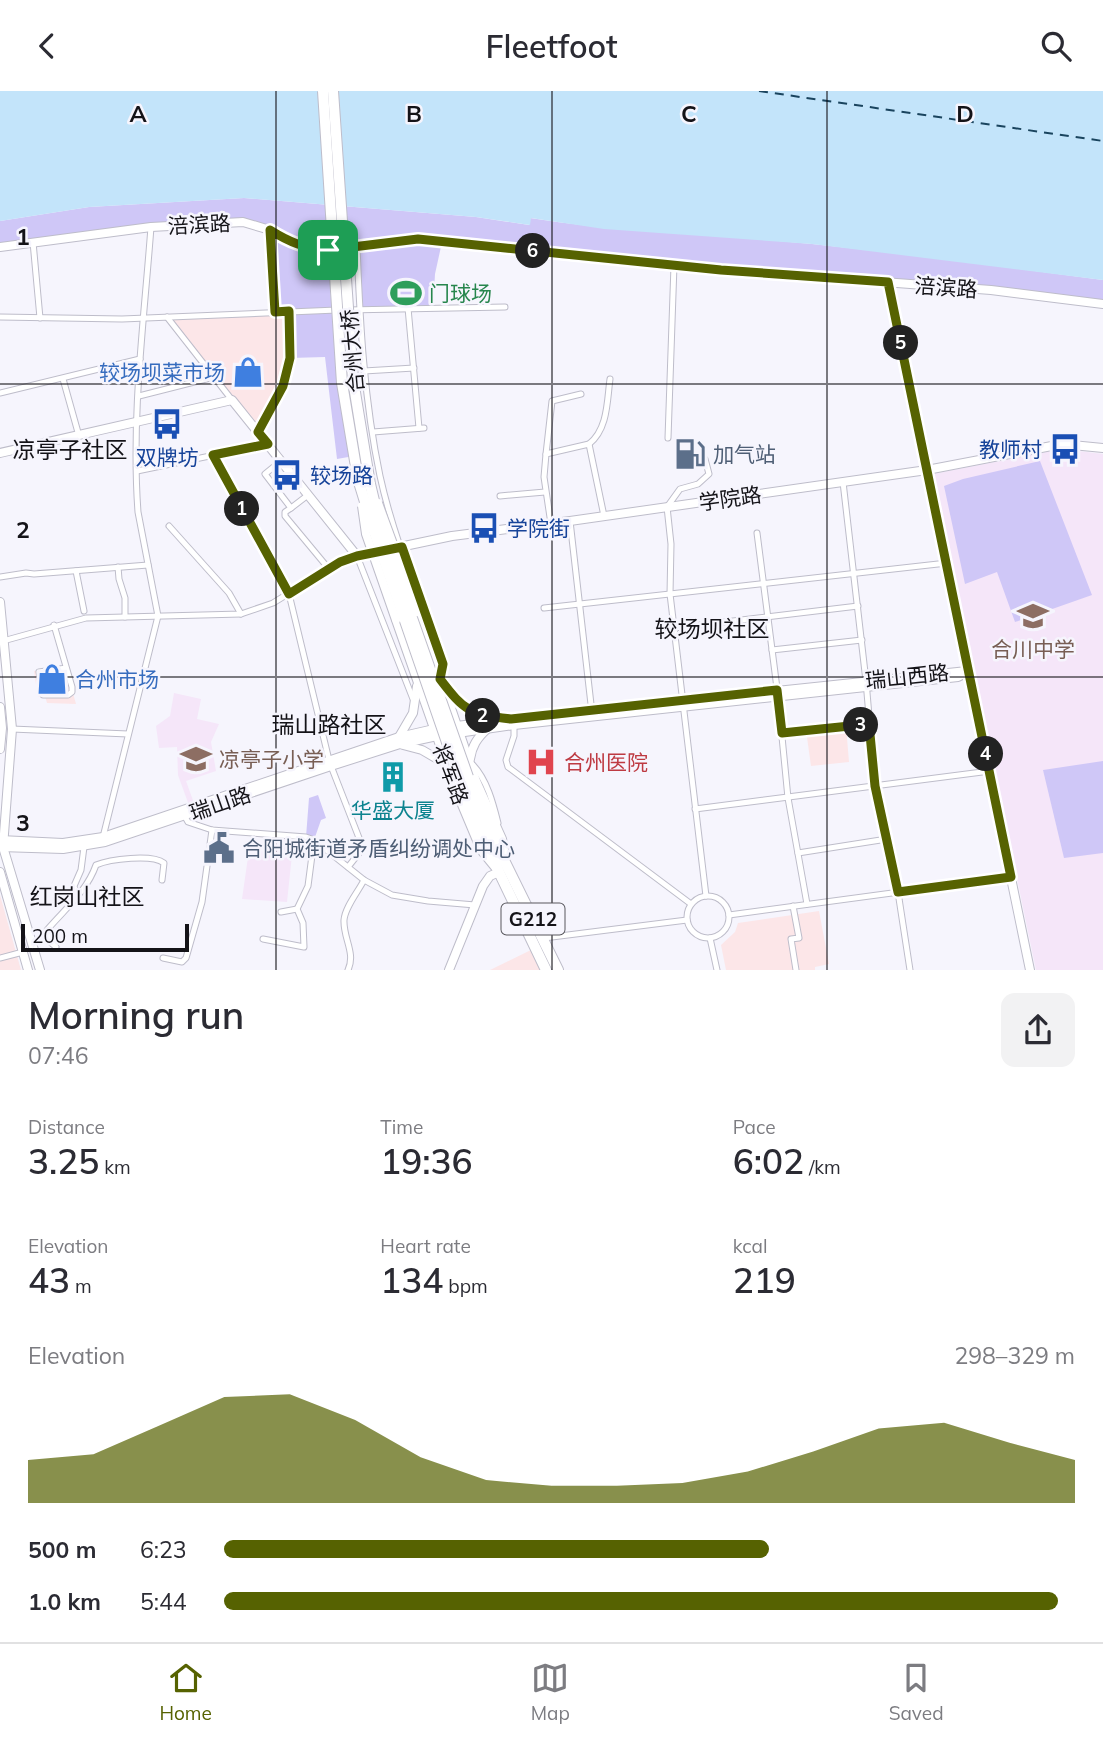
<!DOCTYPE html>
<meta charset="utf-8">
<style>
body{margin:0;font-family:Mulish,"Noto Sans SC",sans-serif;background:#f2f2f3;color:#2b2b33;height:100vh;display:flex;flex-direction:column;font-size:26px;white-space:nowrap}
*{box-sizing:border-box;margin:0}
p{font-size:23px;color:#7c7c81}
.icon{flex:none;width:38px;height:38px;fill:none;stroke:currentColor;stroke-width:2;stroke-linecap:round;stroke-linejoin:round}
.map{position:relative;height:879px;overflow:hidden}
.panel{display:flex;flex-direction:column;background:#fff;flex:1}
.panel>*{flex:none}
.scale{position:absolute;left:21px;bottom:18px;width:168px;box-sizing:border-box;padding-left:7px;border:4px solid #141318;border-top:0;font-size:19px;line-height:24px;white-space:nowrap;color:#141318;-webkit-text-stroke:5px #f6f5fd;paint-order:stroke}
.pin{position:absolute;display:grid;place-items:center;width:60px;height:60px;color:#fff;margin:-30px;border-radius:14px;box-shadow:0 4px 10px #0006}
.km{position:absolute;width:35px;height:35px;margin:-18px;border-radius:50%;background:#222;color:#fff;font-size:19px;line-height:35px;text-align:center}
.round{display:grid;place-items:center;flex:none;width:74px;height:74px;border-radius:14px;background:#f2f2f3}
.head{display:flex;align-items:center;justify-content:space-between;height:119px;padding:0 28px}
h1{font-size:38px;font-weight:600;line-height:52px}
.metrics{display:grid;grid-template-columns:repeat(3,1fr);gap:10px;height:119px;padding:7px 28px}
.metrics div{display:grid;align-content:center}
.metrics b{font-size:35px;font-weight:600}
.metrics small{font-size:19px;font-weight:400}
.metrics p{font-size:19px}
.chart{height:196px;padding:14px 28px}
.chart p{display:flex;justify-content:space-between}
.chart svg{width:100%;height:126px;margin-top:7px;fill:#566201;opacity:.7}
ul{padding:0 28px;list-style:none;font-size:23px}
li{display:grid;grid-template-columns:112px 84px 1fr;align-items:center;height:52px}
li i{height:18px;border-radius:9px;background:#566201}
header{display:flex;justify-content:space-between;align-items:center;height:91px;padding:0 28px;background:#fff;font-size:32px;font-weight:600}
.menu{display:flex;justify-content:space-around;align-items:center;height:98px;border-top:2px solid #e1e1e2;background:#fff;font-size:19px;color:#7c7c81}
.menu a{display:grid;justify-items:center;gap:4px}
.menu .current{color:#566201}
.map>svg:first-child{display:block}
.commercial{fill:#fce6e8}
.education{fill:#f5e6f9}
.green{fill:#cfc7f7}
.water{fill:#c3e4fa}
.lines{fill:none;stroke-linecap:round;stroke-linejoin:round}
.ferry{stroke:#1a445e;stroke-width:2;stroke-dasharray:9 7;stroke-linecap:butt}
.street-casing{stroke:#bebdca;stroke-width:7}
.secondary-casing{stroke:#bebdca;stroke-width:10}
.highway-casing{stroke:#bebdca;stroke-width:12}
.street{stroke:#fff;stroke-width:5}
.secondary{stroke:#fff;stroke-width:8}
.highway{stroke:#fff;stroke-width:10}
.secondary-bridge-casing{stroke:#bebdca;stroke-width:10;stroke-linecap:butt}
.highway-bridge-casing{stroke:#bebdca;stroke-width:12;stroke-linecap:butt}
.secondary-bridge{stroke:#fff;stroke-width:8}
.highway-bridge{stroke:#fff;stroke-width:10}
.route-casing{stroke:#fff;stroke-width:14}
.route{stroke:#566201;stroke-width:9}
.grid{fill:none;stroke:#141318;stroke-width:2;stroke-opacity:0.55}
.labels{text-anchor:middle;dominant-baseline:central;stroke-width:5;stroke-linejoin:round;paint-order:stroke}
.shield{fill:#f6f5fd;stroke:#58575d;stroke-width:2}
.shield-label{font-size:19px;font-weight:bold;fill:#141318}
.street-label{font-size:21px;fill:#141318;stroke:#f6f5fd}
.leisure-label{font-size:21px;fill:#27864d;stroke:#f6f5fd;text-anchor:start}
.shop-label{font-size:21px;fill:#366cbe;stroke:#f6f5fd;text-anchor:end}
.transit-label{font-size:21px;fill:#164399;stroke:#f6f5fd;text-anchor:start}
.service-label{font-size:21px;fill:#4e5e75;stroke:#f6f5fd;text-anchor:start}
.education-label{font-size:21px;fill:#785e54;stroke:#f6f5fd}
.health-label{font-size:21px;fill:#be3a42;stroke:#f6f5fd;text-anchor:start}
.culture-label{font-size:21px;fill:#0d838f;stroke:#f6f5fd}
.neighbourhood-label{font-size:23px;fill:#141318;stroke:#f6f5fd}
.grid-label{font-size:23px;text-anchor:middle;font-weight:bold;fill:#141318;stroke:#f6f5fd;stroke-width:5;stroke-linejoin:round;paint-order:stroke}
</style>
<header><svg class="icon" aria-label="back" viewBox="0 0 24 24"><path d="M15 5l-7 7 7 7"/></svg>Fleetfoot<svg class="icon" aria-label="search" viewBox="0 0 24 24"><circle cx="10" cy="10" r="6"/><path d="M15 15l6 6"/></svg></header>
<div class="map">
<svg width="1103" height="879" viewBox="0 0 1103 879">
<rect width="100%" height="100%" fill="#f6f5fd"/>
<g class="commercial">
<polygon points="289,221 291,247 283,295 258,341 167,226"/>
<polygon points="66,577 76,613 47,612 45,605 38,606 34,580"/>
<polygon points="846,635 849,671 811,675 806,639"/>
<polygon points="0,804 21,879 0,879"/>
<polygon points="819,820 829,873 815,876 815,879 726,879 721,854 735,841 738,832"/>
<polygon points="533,858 543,879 490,879"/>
</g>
<g class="education">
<polygon points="1062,358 1103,363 1103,879 1036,879 933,383"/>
<polygon points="174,602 201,608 197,628 219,633 211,651 216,680 186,690 195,715 190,717 178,684 177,656 159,657 156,635 170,625"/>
<polygon points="268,743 294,745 287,811 242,808 249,759 266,761"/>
</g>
<g class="green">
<path d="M 244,107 L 476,126 L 529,134 L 530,127 C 623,142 718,143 812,153 C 909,163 1006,176 1103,189 L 1103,213 L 442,151 L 435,183 L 433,217 L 360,218 L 357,156 L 328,159 L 332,226 L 354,365 L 337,368 L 325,266 L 290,267 L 289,221 L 275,221 L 269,139 L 256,134 L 151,136 L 0,156 L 0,130 L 89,116 Z"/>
<polygon points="1040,370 1092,504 1015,531 997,481 965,493 944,395 963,388"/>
<polygon points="1103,670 1103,762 1064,767 1043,679"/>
<polygon points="318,704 326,727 321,729 314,749 306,746 309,707"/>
</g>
<polygon class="water" points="0,0 1103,0 1103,189 812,153 604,138 531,127 530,134 476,126 244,107 89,116 0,130"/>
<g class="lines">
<polyline class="ferry" points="759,0 1103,50"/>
<defs>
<g id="street">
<polyline points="270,139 275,221"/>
<polyline points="33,151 40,227"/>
<path d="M 357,155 C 360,232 364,309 380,385 C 394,449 421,511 443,573 L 441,585"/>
<polyline points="408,217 419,337"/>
<polyline points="347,219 505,216"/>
<polyline points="0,226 122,228 337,219"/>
<polyline points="167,226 232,309"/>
<polyline points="364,280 414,277"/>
<polyline points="63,288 79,345"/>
<polyline points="0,302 140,268"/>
<polyline points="139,305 214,286"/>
<polyline points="258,341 283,295 290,267 289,221"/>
<polyline points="373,341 424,337"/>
<polyline points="668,347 674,174"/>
<path d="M 589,353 C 608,338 607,310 610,288"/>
<polyline points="546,363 552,310 581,303"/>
<polyline points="213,364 289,503 329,669"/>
<polyline points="705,368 709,383 698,393 680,398 667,416 671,453 670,503 706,805"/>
<polyline points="281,370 265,383 291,417 308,404"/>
<polyline points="137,380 268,353"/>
<polyline points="843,391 866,590 875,695 898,801 910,879"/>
<polyline points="500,405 545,401"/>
<polyline points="291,417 285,421 285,425 329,478"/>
<polyline points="570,430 592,622"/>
<polyline points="551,433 544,386 546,363 589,353 604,425"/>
<polyline points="169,435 229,502 241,523"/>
<polyline points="757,442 778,605 788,707 807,813"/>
<polyline points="118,476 119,488 125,507 125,526"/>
<polyline points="76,480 84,520"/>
<polyline points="0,486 26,482 34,483 148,474"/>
<polyline points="544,517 947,472"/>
<polyline points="54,534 72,596 72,601 68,604 43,604 39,581 66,577"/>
<polyline points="674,537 858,515"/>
<polyline points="3,550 86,527 241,523 273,512 340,471 357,465 413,608"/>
<polyline points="772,559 862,549"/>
<polyline points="514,634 514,645 506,669 508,676 691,813"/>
<polyline points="12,638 128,643"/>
<polyline points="782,642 869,633"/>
<path d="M 473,674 C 487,689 493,712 498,732"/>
<polyline points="331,675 361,752 360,761 348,776"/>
<polyline points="695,718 990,680"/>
<polyline points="184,724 188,731 212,739 306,746 314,749 364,789 392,804 428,810 475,814"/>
<path d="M 103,746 L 158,525 L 138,421 C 131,326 144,230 151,136"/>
<polyline points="798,762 887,748"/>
<circle cx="708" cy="826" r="21"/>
<polyline points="77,806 74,795 81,779 84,756"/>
<polyline points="793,815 799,847 791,848 796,879"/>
<polyline points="281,821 297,818"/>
<polyline points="729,824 1011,786"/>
<polyline points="544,847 687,829"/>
<polyline points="710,847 717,879"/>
<polyline points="263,848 304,856 303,832 297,818 308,795 314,749"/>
<path d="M 56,856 L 48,849 L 47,839 C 65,818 87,800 96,774 C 110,768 152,763 164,772 L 162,789"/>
<polyline points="0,867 23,861"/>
<polyline points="163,867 182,871 186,867 202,811 212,739"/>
<path d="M 348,879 C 356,862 343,847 344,829 C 345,816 358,801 364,789"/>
</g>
<g id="secondary">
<polyline points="0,156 151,136 243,131 270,139 293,153 328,159 418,148 721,179 991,199 1103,213"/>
<polyline points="888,191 1030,879"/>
<polyline points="0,362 232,309 357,465 377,461"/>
<polyline points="390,458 452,445 570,430 927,379 1062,353 1103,357"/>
<polyline points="0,511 12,638 3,756 40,879"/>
<path d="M 418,521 C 434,567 440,620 497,626"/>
<polyline points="396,529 455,697 481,759 499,781 490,785 483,795 449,879"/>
<polyline points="441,588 476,690 502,748 505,764"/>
<polyline points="0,616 2,637 0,658"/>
<polyline points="399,646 413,622 417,595"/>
<polyline points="403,654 422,659 446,673"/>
<path d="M 470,668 C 472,655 477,647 487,638"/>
<polyline points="0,749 63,752 103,746 399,646 434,638 511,628 967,580"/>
<polyline points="0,756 63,758 105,751 331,675 400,653 437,645 514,634 958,586 970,580"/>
<polyline points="0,781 28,879"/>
</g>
<g id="highway">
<polyline points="468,686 496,753 558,879"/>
<polyline points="460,689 499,781 546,879"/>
</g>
</defs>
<use href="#street" class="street-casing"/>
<use href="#secondary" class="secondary-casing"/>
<use href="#highway" class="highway-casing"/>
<use href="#street" class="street"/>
<use href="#secondary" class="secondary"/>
<use href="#highway" class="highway"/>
<defs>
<g id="secondary-bridge">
<polyline points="378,412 418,521"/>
<polyline points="362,415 366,443 396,529"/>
</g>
<g id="highway-bridge">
<polyline points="323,0 342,292 358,388 374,440 460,689"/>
<polyline points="333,0 353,289 370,393 381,439 468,686"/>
</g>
</defs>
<use href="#secondary-bridge" class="secondary-bridge-casing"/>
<use href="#highway-bridge" class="highway-bridge-casing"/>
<use href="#secondary-bridge" class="secondary-bridge"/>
<use href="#highway-bridge" class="highway-bridge"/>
</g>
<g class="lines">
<defs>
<path id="route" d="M 270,139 C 289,151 306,158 328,159 L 418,148 L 721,179 L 888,191 L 1011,786 L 898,801 L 875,695 L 869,633 L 782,642 L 777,599 L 511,628 C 470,623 465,621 440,588 L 443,573 L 402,456 L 357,465 L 340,471 L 289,503 L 213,364 L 268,353 L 258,341 L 283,295 L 290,267 L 289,220 L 275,221 Z"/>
</defs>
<use href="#route" class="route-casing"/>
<use href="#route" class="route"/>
</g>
<path class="grid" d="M 276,0 L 276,879M 552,0 L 552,879M 827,0 L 827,879M 0,293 L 1103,293M 0,586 L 1103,586"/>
<defs>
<symbol id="stadium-bare" viewBox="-9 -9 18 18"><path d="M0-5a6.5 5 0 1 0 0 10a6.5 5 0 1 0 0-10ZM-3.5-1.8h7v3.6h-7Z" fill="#2e9e5b" stroke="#f6f5fd" stroke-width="2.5" paint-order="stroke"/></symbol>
<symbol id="shop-bare" viewBox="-9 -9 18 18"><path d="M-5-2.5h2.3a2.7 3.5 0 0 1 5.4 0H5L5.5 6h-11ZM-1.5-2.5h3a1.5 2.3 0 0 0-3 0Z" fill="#3f7fe0" stroke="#f6f5fd" stroke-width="2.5" paint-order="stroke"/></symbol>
<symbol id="bus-bare" viewBox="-9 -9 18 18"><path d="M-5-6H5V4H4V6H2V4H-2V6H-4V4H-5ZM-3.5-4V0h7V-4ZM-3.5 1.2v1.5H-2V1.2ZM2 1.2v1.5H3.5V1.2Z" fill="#1a4fb4" stroke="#f6f5fd" stroke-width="2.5" paint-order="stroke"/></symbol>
<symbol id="fuel-bare" viewBox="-9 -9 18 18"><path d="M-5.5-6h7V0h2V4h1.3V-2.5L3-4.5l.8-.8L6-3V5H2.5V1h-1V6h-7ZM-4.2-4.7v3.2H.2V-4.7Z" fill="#5c6f8a" stroke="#f6f5fd" stroke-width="2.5" paint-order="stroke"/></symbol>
<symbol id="school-bare" viewBox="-9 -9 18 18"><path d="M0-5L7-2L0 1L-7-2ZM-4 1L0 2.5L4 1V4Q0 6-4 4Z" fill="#8d6e63" stroke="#f6f5fd" stroke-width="2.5" paint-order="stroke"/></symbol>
<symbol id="hospital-bare" viewBox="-9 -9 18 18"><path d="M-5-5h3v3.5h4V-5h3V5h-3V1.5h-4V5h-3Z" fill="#e0444e" stroke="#f6f5fd" stroke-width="2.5" paint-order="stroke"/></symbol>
<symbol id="building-bare" viewBox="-9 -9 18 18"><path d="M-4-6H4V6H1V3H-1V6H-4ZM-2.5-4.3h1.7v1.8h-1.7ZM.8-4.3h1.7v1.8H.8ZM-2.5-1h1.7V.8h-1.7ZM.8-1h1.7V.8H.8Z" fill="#0f9aa8" stroke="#f6f5fd" stroke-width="2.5" paint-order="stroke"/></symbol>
<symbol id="civic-bare" viewBox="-9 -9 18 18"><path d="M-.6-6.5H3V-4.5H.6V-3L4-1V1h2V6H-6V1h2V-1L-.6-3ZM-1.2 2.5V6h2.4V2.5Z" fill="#5c6f8a" stroke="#f6f5fd" stroke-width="2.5" paint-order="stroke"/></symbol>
</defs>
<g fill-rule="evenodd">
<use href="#stadium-bare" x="384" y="180" width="44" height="44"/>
<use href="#shop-bare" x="226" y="259" width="44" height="44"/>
<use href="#bus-bare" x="145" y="311" width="44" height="44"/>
<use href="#bus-bare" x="1043" y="336" width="44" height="44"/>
<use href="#fuel-bare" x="668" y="341" width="44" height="44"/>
<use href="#bus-bare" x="265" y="362" width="44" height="44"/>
<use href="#bus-bare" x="462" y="415" width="44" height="44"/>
<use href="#school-bare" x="1011" y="503" width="44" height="44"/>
<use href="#shop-bare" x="30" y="566" width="44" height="44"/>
<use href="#school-bare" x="174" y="646" width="44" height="44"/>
<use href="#hospital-bare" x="519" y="649" width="44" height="44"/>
<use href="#building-bare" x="371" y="664" width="44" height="44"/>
<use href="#civic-bare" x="197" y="735" width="44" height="44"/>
</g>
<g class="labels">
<rect class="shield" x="501.5" y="812.5" width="63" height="31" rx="5"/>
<g class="shield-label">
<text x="533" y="828">G212</text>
</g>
<g class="street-label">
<text transform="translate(199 133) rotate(-3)">涪滨路</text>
<text transform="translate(946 196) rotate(4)">涪滨路</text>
<text transform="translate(352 260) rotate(-95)">合州大桥</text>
<text transform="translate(730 407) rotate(-8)">学院路</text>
<text transform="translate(907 585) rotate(-6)">瑞山西路</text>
<text transform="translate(451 683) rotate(69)">将军路</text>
<text transform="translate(220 712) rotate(-19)">瑞山路</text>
</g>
<g class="leisure-label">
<text x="429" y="202">门球场</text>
</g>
<g class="shop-label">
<text x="225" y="281">较场坝菜市场</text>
<text x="75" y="588" text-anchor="start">合州市场</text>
</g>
<g class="transit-label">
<text x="1042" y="358" text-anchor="end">教师村</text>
<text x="167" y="366" text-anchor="middle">双牌坊</text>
<text x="310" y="384">较场路</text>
<text x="507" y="437">学院街</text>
</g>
<g class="service-label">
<text x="713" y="363">加气站</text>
<text x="242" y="757">合阳城街道矛盾纠纷调处中心</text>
</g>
<g class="education-label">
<text x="1033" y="558">合川中学</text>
<text x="219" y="668" text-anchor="start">凉亭子小学</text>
</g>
<g class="health-label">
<text x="564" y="671">合州医院</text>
</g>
<g class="culture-label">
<text x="393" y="719">华盛大厦</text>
</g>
<g class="neighbourhood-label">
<text x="70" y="358">凉亭子社区</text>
<text x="712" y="537">较场坝社区</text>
<text x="329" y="633">瑞山路社区</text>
<text x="87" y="805">红岗山社区</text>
</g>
</g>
<g class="grid-label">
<text x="138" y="31">A</text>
<text x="414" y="31">B</text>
<text x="689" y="31">C</text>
<text x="965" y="31">D</text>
<text x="23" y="154">1</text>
<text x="23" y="447">2</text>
<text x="23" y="740">3</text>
</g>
</svg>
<div class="scale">200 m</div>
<div class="pin" style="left:328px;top:159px;background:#1e9e55"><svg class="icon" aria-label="arrive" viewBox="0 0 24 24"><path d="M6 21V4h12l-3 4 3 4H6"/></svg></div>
<b class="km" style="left:242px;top:418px">1</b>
<b class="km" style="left:483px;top:625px">2</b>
<b class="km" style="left:861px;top:634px">3</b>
<b class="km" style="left:986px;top:663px">4</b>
<b class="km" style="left:901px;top:252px">5</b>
<b class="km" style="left:533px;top:160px">6</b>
</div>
<section class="panel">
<div class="head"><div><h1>Morning run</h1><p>07:46</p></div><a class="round"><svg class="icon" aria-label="share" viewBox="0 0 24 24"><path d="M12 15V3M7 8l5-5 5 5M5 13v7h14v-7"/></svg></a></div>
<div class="metrics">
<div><p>Distance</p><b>3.25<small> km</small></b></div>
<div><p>Time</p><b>19:36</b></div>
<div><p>Pace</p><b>6:02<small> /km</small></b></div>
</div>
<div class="metrics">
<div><p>Elevation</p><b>43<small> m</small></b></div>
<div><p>Heart rate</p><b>134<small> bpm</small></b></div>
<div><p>kcal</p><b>219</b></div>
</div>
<div class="chart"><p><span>Elevation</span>298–329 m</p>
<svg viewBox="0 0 160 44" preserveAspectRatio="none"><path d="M0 44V29L10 27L20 17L30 7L40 6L50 15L60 28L70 36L80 38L90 38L100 37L110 33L120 26L130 18L140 16L150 23L160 29V44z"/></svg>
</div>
<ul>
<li><b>500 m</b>6:23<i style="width:64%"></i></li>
<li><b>1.0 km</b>5:44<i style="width:98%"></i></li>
</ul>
</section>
<nav class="menu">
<a class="current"><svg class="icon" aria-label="home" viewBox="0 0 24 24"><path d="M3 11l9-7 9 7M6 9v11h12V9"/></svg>Home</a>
<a><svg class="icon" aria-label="map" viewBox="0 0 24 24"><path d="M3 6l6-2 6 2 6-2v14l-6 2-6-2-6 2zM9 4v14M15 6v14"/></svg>Map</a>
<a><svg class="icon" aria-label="saved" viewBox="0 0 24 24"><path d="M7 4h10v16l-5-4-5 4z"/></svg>Saved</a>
</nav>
